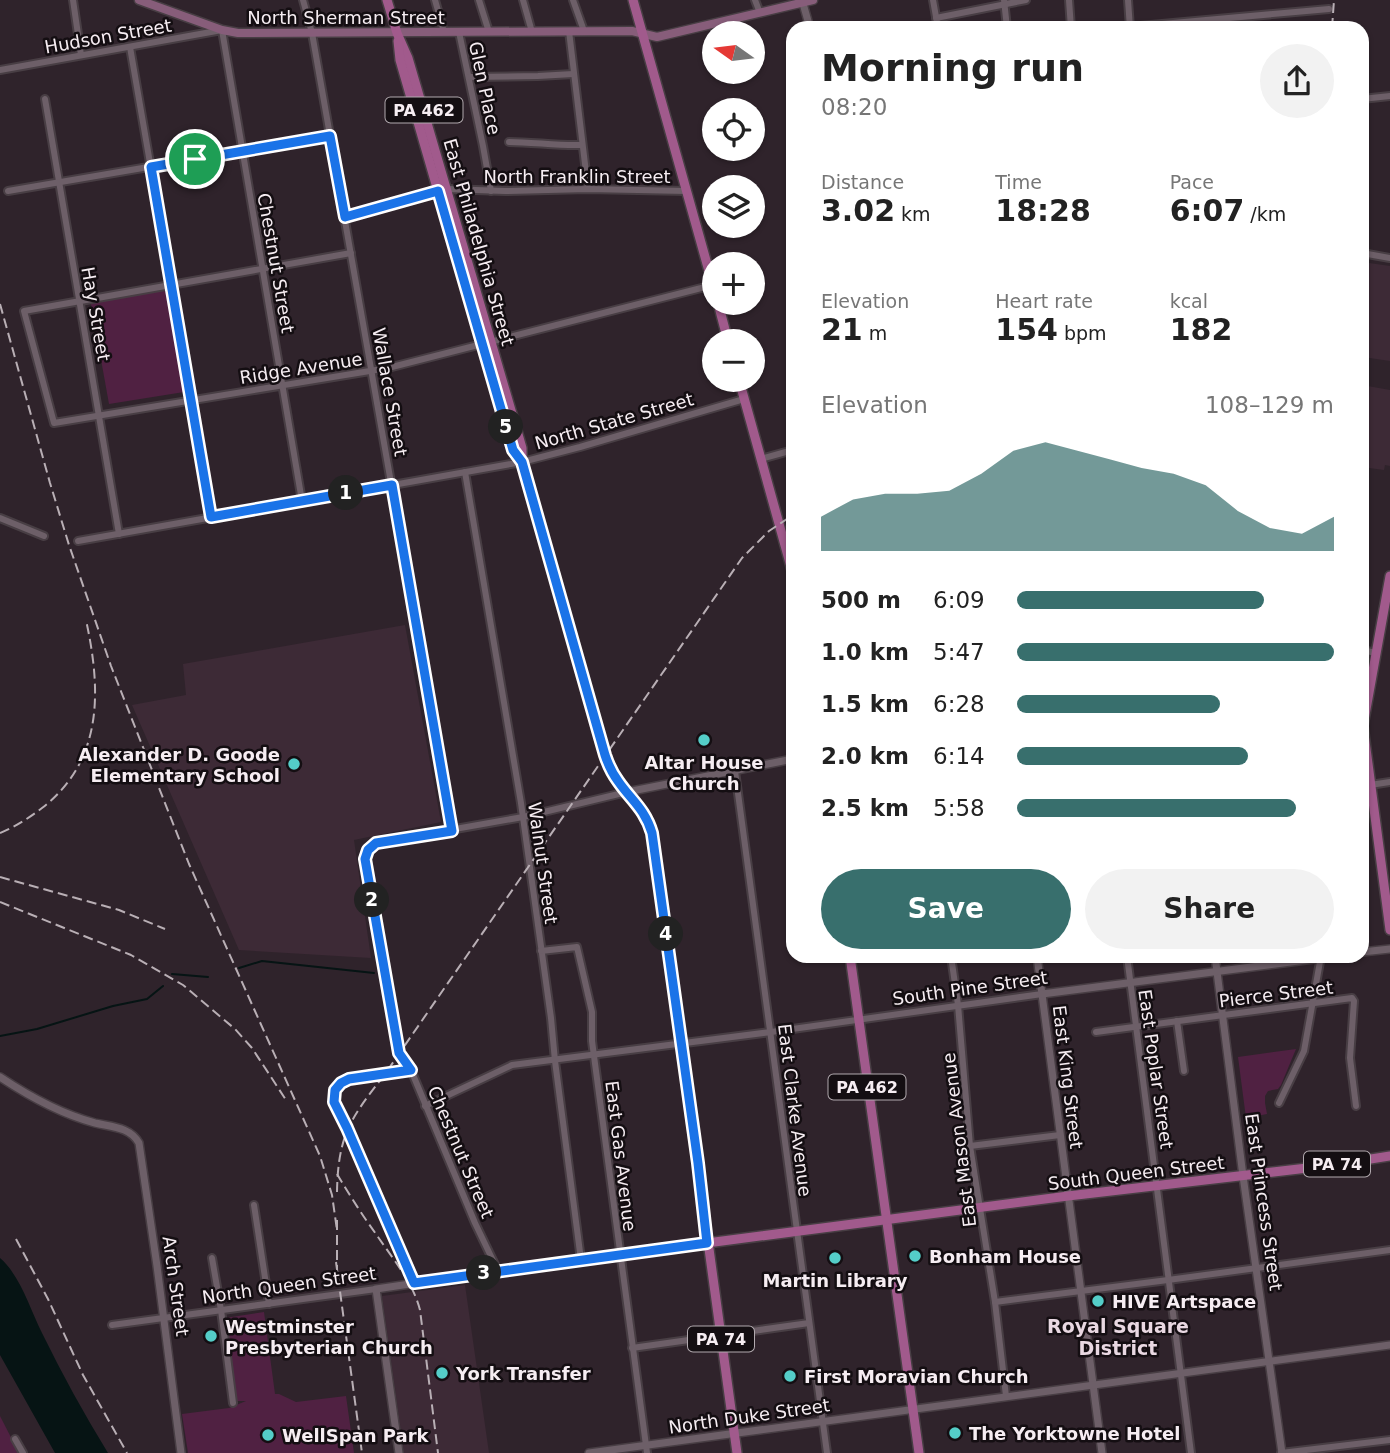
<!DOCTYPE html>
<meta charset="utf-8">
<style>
body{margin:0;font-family:"DejaVu Sans",sans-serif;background:#f2f2f2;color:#222;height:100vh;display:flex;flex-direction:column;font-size:26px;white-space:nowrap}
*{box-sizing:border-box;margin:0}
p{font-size:23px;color:#767676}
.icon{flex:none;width:38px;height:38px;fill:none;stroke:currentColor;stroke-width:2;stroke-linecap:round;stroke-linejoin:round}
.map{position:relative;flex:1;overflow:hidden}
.side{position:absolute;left:786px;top:21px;width:583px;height:942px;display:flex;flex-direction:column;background:#fff;border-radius:21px;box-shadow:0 2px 5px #0004}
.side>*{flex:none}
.needle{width:46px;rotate:284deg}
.tools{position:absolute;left:702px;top:21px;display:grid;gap:14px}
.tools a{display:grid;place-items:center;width:63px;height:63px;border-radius:50%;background:#fff;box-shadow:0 2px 5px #0004;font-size:35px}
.pin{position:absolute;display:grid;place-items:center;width:60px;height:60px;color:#fff;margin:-30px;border:4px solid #fff;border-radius:50%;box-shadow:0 2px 7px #0007}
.km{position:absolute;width:35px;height:35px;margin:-18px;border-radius:50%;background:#222;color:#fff;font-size:19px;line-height:35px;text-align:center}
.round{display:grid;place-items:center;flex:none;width:74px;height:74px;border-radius:37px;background:#f2f2f2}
.overview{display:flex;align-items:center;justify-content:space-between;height:119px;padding:0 35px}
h1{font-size:38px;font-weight:700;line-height:52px}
.metrics{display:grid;grid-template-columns:repeat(3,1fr);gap:10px;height:119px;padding:7px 35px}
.metrics div{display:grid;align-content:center}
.metrics b{font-size:30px;font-weight:700}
.metrics small{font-size:19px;font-weight:400}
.metrics p{font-size:19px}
.chart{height:196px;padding:14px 35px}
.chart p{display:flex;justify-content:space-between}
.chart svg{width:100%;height:126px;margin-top:7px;fill:#386f6d;opacity:.7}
.cta{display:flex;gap:14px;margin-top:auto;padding:14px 35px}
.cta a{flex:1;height:80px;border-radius:42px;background:#386f6d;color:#fff;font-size:28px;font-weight:700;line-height:80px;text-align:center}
.cta a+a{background:#f2f2f2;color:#222}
ul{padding:0 35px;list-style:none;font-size:23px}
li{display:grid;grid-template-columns:112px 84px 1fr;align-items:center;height:52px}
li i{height:18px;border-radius:9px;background:#386f6d}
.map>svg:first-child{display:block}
.built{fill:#3d2a36}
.green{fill:#502142}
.water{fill:#061414}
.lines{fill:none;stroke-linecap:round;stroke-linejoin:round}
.stream{stroke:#061414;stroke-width:2}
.minor-casing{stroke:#483e44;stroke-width:10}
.tertiary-casing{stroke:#483e44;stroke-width:10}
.secondary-casing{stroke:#483e44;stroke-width:11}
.primary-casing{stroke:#483e44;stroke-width:12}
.minor{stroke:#6d5f68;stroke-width:6}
.tertiary{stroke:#6d5f68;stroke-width:7}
.secondary{stroke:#875d7a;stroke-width:8}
.primary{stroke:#a15a8c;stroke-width:9}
.rail{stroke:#b9afb5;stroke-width:2;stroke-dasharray:10 5;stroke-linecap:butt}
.route-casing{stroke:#fff;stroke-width:14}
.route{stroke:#1a73e8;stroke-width:9}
.poi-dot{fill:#54cdc8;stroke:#140e12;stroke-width:2.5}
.labels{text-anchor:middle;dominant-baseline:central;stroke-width:5;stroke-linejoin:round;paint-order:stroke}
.shield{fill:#140e12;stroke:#b2aaaf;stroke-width:2}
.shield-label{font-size:16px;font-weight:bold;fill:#f6edf2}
.street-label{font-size:18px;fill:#f6edf2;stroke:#140e12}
.poi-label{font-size:18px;font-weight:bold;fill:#f6edf2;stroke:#140e12;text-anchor:start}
.neighbourhood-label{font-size:19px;font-weight:bold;fill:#e9d8e2;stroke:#140e12}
</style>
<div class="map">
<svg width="1390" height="1453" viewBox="0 0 1390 1453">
<rect width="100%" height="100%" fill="#2f232b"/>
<g class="built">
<polygon points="1362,262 1390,266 1390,361 1363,357 1362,366"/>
<polygon points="1362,385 1390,390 1390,466 1385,465 1384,470 1362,467"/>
<polygon points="405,625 441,822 354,840 371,958 239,950 132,705 186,695 183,664"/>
<polygon points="465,1285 489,1453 404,1453 382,1296"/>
</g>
<g class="green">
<polygon points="162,289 167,293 184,392 109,404 91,304"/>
<polygon points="1296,1049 1281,1085 1278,1089 1268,1091 1265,1096 1265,1103 1267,1114 1246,1118 1238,1057"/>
<polygon points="264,1312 275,1394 279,1394 296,1402 346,1396 354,1453 188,1453 182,1414 229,1408 246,1401 237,1401 225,1318"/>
<polygon points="0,1416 19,1453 0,1453"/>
</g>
<path class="water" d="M 0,1258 C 20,1275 30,1309 42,1333 C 62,1374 84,1414 108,1453 L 55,1453 L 0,1355 Z"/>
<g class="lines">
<g class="stream">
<polyline points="239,968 262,961 374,973"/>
<polyline points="172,974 208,977"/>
<polyline points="0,1036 37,1029 113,1006 147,999 163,986"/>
</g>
<defs>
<g id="minor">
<polyline points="73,0 81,55"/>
<polyline points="303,0 312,33 452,830"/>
<polyline points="435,0 444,32"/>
<polyline points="479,0 489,32"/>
<polyline points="523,0 532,32"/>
<polyline points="573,0 584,31"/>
<polyline points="755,0 760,13"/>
<polyline points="933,0 938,28"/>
<polyline points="1004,0 1007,28"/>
<polyline points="1069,0 1071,28"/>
<polyline points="1128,0 1130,28"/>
<polyline points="936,18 1026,0"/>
<polyline points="1118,28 1329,9"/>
<polyline points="569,31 588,189"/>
<polyline points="459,32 483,146 491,191"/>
<polyline points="130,47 211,517"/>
<polyline points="0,70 222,30 302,501"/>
<polyline points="469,77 538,76 573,74"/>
<polyline points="45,99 119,534"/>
<polyline points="1362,99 1390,96"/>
<path d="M 509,142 C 533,142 558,146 582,145"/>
<polyline points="8,191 330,136"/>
<polyline points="345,217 447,189 505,191 588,189 687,191"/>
<polyline points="351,253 24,311 54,423 388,368 713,285"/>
<polyline points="1362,253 1390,258"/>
<polyline points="761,459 793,450"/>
<polyline points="465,472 521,803 551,1018 555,1061 581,1260"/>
<polyline points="0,518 44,536"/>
<polyline points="78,541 522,462 580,447 744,399"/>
<polyline points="1362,650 1376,653"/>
<polyline points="735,771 827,1453"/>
<polyline points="1370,785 1390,782"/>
<polyline points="541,951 577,947 592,1012 592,1041 647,1453"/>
<polyline points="951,956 958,1005 970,1146 995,1302 1006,1396"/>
<polyline points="1127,956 1191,1453"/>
<polyline points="1177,1021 1184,1071"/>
<polyline points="1096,1032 1352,998 1354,1001 1350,1058 1356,1106"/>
<path d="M 411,1070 L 349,1079 C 341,1083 334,1088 334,1098 C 334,1110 345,1123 349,1133 C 370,1183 392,1233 414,1283"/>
<polyline points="1279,1103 1304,1051 1321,956"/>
<polyline points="425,1106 512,1065 771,1032 1042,994"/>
<polyline points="970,1146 1060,1135"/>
<polyline points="254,1205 269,1304"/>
<polyline points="212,1258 221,1310 233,1403"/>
<polyline points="498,1271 475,1223 411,1070 399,1053 365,859 368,850 376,843 523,817 627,792"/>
<polyline points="995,1302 1168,1280 1390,1250"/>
<polyline points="112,1325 376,1289"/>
<polyline points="632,1348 809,1323"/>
<polyline points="15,1439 23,1453"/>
<polyline points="1281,1453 1390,1440"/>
</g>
<g id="tertiary">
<polyline points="802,0 810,28"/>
<polyline points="627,792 793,759"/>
<polyline points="1362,952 1390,949"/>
<polyline points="1037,956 1102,1453"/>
<polyline points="1215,956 1243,1176 1282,1453"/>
<polyline points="1042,994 1337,956"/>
<path d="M 0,1077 C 30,1097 61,1114 95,1123 C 112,1127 130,1127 139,1143 L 157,1266 L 181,1453"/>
<polyline points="399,1453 376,1289 498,1271 707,1243"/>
<polyline points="589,1453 1390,1345"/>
</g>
<polyline id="secondary" points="139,0 222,30 238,33 632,31 657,37 813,0"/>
<g id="primary">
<path d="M 387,0 L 397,33 L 408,58 L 522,448 L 522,462 L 605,755 C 608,764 612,773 618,781 C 631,800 645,809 652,833 L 737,1453"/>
<polyline points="633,0 714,289"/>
<polyline points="398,41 400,60 513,450 522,462"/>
<polyline points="718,303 728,341"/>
<polyline points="739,380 793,574"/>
<polyline points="1390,576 1363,726 1390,930"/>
<polyline points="850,956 919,1453"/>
<polyline points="707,1243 1068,1196 1333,1165 1390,1156"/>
</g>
</defs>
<use href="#minor" class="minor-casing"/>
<use href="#tertiary" class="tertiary-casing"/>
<use href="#secondary" class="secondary-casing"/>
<use href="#primary" class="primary-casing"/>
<use href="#minor" class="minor"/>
<use href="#tertiary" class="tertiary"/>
<use href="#secondary" class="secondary"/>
<use href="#primary" class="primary"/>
<g class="rail">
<polyline points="1332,28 1334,0"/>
<polyline points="0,304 50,483 69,545 111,666 189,864 320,1156 332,1195 337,1230"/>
<path d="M 0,833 C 15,827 29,818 42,808 C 104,760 101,689 86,620"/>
<polyline points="0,877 119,910 165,929"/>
<polyline points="0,902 131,955 183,985 235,1029 252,1048 286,1100"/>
<path d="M 337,1174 C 349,1194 362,1215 376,1234 C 392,1258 413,1282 420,1310 L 438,1453"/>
<path d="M 337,1192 C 338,1134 351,1118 385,1074 L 742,558 L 769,531 L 793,515"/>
<polyline points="337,1220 337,1269"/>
<polyline points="16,1239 48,1299 83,1375 127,1453"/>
<polyline points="336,1262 362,1453"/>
</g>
</g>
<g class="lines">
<defs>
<path id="route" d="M 330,136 L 345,217 L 438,191 L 513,450 L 522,462 L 605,755 C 608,764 612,773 618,781 C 631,800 645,809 652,833 L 698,1163 L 707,1243 L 414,1283 L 347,1128 L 334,1102 L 335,1090 L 341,1083 L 349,1079 L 411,1070 L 399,1053 L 365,859 L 368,850 L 376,843 L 452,831 L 392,485 L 211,517 L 151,167 Z"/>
</defs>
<use href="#route" class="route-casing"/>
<use href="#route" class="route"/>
</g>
<g class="poi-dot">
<circle cx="704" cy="740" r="7"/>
<circle cx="294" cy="764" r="7"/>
<circle cx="915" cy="1256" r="7"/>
<circle cx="835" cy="1258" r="7"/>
<circle cx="1098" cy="1301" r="7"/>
<circle cx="211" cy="1336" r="7"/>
<circle cx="442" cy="1373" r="7"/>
<circle cx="790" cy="1376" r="7"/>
<circle cx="955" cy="1433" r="7"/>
<circle cx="268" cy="1435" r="7"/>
</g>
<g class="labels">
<g class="shield">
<rect x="385.5" y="97.5" width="77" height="25" rx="5"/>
<rect x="828.5" y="1074.5" width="77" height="25" rx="5"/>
<rect x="1304" y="1151.5" width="66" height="25" rx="5"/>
<rect x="688" y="1326.5" width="66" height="25" rx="5"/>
</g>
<g class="shield-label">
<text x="424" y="110">PA 462</text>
<text x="867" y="1087">PA 462</text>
<text x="1337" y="1164">PA 74</text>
<text x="721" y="1339">PA 74</text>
</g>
<g class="street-label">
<text x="346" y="17">North Sherman Street</text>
<text transform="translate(108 36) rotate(-10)">Hudson Street</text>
<text transform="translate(485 88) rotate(78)">Glen Place</text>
<text x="577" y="176">North Franklin Street</text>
<text transform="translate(479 242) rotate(74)">East Philadelphia Street</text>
<text transform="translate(276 263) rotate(80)">Chestnut Street</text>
<text transform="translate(96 314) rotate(80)">Hay Street</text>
<text transform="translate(301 368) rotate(-9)">Ridge Avenue</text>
<text transform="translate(390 392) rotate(80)">Wallace Street</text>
<text transform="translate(614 421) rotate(-16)">North State Street</text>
<text transform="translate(543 863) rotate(82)">Walnut Street</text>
<text transform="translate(970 988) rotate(-8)">South Pine Street</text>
<text transform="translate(1276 994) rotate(-7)">Pierce Street</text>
<text transform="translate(1156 1069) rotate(82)">East Poplar Street</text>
<text transform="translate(1068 1077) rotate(83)">East King Street</text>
<text transform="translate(795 1110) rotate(83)">East Clarke Avenue</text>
<text transform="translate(959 1140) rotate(-97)">East Mason Avenue</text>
<text transform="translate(461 1152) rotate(67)">Chestnut Street</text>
<text transform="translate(621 1156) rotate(83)">East Gas Avenue</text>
<text transform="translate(1136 1173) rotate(-7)">South Queen Street</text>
<text transform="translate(1264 1202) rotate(82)">East Princess Street</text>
<text transform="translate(289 1285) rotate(-8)">North Queen Street</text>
<text transform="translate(176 1286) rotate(82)">Arch Street</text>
<text transform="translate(749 1416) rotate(-8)">North Duke Street</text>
</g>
<g class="poi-label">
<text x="280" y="754" text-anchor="end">Alexander D. Goode<tspan x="280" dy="21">Elementary School</tspan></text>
<text x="704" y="762" text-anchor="middle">Altar House<tspan x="704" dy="21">Church</tspan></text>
<text x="929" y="1256">Bonham House</text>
<text x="835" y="1280" text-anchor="middle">Martin Library</text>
<text x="1112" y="1301">HIVE Artspace</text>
<text x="225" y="1326">Westminster<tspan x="225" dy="21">Presbyterian Church</tspan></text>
<text x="456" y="1373">York Transfer</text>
<text x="804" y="1376">First Moravian Church</text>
<text x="969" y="1433">The Yorktowne Hotel</text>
<text x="282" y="1435">WellSpan Park</text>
</g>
<g class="neighbourhood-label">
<text x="1118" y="1326">Royal Square<tspan x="1118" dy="22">District</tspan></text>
</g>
</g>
</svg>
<div class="tools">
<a><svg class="needle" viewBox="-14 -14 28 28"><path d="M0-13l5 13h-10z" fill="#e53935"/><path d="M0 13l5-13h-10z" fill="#767676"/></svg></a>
<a><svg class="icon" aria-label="locate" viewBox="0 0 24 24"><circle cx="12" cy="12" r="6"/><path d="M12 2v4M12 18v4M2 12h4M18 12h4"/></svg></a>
<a><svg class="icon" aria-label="layers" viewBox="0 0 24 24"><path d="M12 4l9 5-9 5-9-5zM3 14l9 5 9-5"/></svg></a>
<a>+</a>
<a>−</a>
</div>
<div class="pin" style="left:195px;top:159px;background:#1e9e55"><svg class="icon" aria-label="arrive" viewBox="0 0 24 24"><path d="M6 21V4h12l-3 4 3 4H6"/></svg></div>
<b class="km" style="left:346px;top:493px">1</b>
<b class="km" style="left:372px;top:900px">2</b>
<b class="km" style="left:484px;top:1273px">3</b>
<b class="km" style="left:666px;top:934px">4</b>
<b class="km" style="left:506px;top:427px">5</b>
<section class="side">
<div class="overview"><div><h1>Morning run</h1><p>08:20</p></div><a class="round"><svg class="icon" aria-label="share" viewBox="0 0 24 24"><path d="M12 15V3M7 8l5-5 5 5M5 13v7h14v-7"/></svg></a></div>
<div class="metrics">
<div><p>Distance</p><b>3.02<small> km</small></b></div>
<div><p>Time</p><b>18:28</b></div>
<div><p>Pace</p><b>6:07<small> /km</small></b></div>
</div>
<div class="metrics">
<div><p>Elevation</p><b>21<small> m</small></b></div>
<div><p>Heart rate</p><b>154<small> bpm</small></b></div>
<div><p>kcal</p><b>182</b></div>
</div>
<div class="chart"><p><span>Elevation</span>108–129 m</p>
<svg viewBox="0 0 160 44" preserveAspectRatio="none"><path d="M0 44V32L10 26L20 24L30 24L40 23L50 17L60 9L70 6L80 9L90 12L100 15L110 17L120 21L130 30L140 36L150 38L160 32V44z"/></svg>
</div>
<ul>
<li><b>500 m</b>6:09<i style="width:78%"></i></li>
<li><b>1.0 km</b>5:47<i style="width:100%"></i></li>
<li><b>1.5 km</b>6:28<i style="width:64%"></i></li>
<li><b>2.0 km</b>6:14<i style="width:73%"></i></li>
<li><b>2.5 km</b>5:58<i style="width:88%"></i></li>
</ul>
<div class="cta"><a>Save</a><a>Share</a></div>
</section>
</div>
